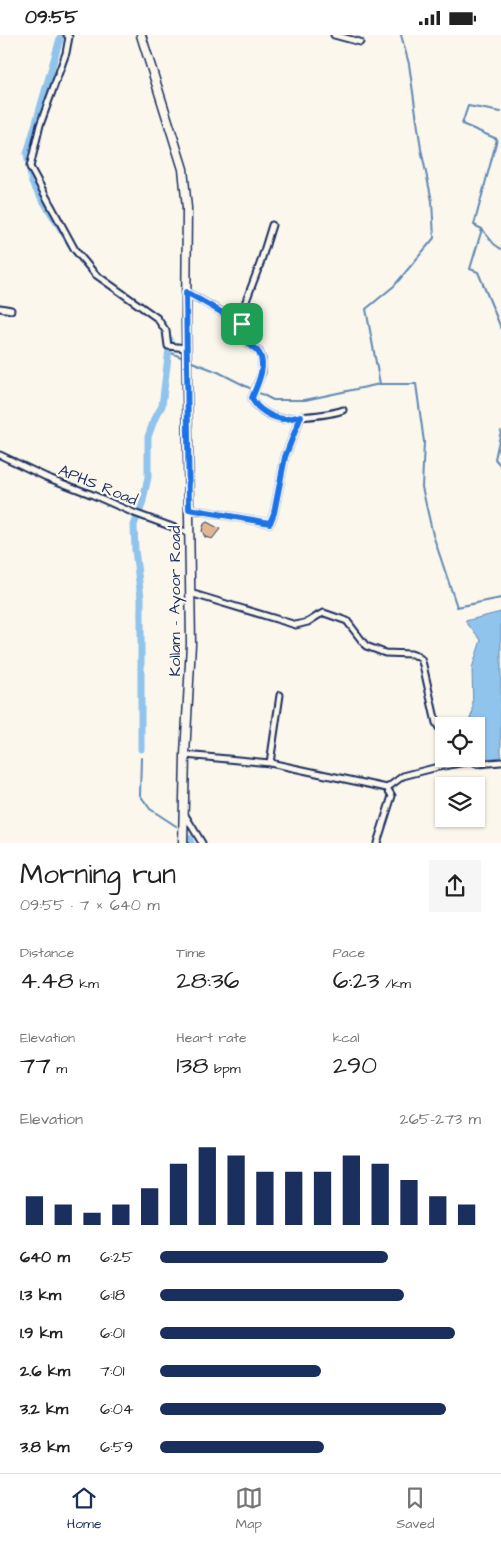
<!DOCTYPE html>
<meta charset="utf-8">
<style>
body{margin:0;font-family:"Architects Daughter",sans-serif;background:#f6f6f6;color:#222;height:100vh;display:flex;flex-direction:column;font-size:19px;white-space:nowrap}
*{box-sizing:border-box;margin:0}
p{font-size:16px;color:#767676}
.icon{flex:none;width:28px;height:28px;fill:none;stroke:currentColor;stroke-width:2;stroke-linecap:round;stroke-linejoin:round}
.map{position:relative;height:808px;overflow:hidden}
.details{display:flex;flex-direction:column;background:#fff;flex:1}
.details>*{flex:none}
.fabs{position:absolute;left:435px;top:682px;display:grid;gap:10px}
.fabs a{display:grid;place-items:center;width:50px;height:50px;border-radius:0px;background:#fff;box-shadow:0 1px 4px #0004;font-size:25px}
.pin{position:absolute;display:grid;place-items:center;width:42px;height:42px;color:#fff;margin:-21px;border-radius:10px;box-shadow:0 2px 8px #0006}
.round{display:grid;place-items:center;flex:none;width:52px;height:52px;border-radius:0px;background:#f6f6f6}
.summary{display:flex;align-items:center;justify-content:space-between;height:85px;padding:0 20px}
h1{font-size:28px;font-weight:600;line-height:38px}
.stats{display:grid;grid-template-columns:repeat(3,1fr);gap:8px;height:85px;padding:5px 20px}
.stats div{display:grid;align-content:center}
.stats b{font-size:25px;font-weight:600}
.stats small{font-size:14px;font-weight:400}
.stats p{font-size:14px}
.chart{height:140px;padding:10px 20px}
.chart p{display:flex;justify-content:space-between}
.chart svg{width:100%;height:90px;margin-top:5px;stroke:#1b2f5e;stroke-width:6}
ul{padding:0 20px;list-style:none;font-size:16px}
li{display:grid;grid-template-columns:80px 60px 1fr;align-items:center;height:38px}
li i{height:12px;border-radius:6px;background:#1b2f5e}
.status{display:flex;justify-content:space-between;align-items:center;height:35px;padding:0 25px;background:#fff;direction:ltr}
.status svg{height:14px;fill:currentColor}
.tab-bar{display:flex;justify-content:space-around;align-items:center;height:70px;border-top:1px solid #e0e0e0;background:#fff;font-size:14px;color:#767676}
.tab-bar a{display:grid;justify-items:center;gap:2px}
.tab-bar .current{color:#1b2f5e}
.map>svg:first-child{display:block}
.water{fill:#90c4ed;stroke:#6188b4}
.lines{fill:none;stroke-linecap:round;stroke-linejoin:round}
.stream{stroke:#6188b4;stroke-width:2}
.canal{stroke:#90c4ed;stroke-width:7}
.building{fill:#e1b791;stroke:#1b2f5e}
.minor-casing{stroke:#1b2f5e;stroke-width:9}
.secondary-casing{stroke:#1b2f5e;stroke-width:11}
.minor{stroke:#fbf7ec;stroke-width:5}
.secondary{stroke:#fbf7ec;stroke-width:8}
.route-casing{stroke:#fff;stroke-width:10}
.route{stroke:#1a73e8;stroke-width:6}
.labels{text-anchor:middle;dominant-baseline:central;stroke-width:4.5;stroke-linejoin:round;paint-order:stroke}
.street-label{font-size:16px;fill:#1b2f5e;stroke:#fbf7ec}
</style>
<div class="status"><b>09:55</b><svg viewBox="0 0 49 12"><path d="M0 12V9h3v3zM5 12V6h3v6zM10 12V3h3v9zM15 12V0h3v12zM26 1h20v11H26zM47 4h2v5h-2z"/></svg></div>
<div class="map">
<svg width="501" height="808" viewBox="0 0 501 808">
<rect width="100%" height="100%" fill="#fbf7ec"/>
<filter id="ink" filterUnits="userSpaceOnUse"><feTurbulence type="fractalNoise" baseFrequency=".02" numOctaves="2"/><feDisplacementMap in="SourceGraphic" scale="10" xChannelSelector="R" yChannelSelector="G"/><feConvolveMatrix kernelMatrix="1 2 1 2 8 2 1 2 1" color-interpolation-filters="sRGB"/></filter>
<g filter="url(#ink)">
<polygon class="water" points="501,577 501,722 479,725 476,720 476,691 467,691 473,676 472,633 481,605 465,586"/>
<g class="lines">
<g class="stream">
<polyline points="501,77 468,71 462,89 497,104 474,190 482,194 470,234 478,237 501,293"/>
<polyline points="482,194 494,209 501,214"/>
<polyline points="169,317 181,322"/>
<polyline points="192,327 218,337 273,365 305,365 380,349 416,349 424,407 422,452 433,500 457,572 501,563"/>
<polyline points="380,349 366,274 394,251 434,203 432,166 421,114 409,29 401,0"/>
<polyline points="501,396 495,424 501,431"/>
<polyline points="141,723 140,760 150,774 176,791"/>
</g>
<g class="canal">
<polyline points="61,0 27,119 32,148 71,210"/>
<polyline points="141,714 141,563 135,515 134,490 142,470 148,442 148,402 154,385 162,371 170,306 166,297"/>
<polyline points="189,803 191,808"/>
</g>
</g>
<polygon class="building" points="207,487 220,494 212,504 205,502 202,496 204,489"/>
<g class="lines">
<defs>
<g id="minor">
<polyline points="67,0 69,2 66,18 40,90 30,132 75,215 95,239 157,283 166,296 168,311 186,313"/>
<polyline points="334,0 360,7"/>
<path d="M 272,190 L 260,229 L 243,274 L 243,298 L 249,309 L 259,317 L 262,324 L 262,337 L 252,363 C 256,375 273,383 284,384 C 302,381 328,381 343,375"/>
<polyline points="186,257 243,289"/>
<polyline points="0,273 11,275"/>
<polyline points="0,420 46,442 93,460 134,478 189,498"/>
<polyline points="189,474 270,488 274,478 285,422 301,381"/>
<polyline points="190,558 296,590 308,587 319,580 324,578 347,586 366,611 385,618 411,619 417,621 421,624 423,630 436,688 444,701"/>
<polyline points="185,720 270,728 387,753 392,761 377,808"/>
<polyline points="470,726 477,729 501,727"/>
<polyline points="270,728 280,660"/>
<polyline points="387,753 403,741 438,732 471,726"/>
<polyline points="185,780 202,808"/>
</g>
<polyline id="secondary" points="141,0 183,134 187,173 186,287 191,609 185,720 183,808"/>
</defs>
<use href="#minor" class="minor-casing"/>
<use href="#secondary" class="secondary-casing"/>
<use href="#minor" class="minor"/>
<use href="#secondary" class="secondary"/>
</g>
</g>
<g class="lines" filter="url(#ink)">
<defs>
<path id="route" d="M 186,257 L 242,289 C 243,296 245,305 250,310 C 253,313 257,314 259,318 C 267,331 257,350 252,363 C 256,374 273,384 285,384 C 290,384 296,382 301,381 L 285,422 L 274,478 L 270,488 L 189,474 Z"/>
</defs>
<use href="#route" class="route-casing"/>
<use href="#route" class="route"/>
</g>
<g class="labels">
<g class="street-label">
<text transform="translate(98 450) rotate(22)">APHS Road</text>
<text transform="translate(175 566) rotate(-90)">Kollam - Ayoor Road</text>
</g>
</g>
</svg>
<div class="fabs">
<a><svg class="icon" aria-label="locate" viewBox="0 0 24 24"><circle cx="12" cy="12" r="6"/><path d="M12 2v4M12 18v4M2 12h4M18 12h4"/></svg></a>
<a><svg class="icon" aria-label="layers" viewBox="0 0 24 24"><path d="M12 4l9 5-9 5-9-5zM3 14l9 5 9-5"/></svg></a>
</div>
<div class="pin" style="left:242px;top:289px;background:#1e9e55"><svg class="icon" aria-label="arrive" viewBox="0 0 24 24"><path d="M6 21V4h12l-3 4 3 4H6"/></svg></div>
</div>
<section class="details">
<div class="summary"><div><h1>Morning run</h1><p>09:55 · 7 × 640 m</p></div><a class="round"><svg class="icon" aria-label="share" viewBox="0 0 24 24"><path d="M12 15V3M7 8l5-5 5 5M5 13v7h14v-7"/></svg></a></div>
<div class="stats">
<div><p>Distance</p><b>4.48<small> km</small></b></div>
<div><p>Time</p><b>28:36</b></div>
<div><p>Pace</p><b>6:23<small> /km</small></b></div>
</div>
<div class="stats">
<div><p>Elevation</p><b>77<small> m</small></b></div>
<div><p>Heart rate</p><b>138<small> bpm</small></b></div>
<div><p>kcal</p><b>290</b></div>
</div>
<div class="chart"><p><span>Elevation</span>265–273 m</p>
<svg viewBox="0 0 160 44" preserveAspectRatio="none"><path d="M5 44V30M15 44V34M25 44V38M35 44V34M45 44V26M55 44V14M65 44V6M75 44V10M85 44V18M95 44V18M105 44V18M115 44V10M125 44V14M135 44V22M145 44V30M155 44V34"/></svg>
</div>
<ul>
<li><b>640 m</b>6:25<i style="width:71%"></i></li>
<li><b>1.3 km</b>6:18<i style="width:76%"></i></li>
<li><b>1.9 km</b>6:01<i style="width:92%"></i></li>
<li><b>2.6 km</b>7:01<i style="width:50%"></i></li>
<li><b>3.2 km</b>6:04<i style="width:89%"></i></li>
<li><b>3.8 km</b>6:59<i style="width:51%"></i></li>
</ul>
</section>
<nav class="tab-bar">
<a class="current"><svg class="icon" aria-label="home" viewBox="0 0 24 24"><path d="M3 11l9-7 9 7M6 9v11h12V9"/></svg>Home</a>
<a><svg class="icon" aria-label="map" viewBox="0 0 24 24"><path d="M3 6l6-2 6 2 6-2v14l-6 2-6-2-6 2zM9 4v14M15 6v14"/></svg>Map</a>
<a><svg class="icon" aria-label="saved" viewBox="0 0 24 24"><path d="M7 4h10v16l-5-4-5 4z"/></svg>Saved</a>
</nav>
